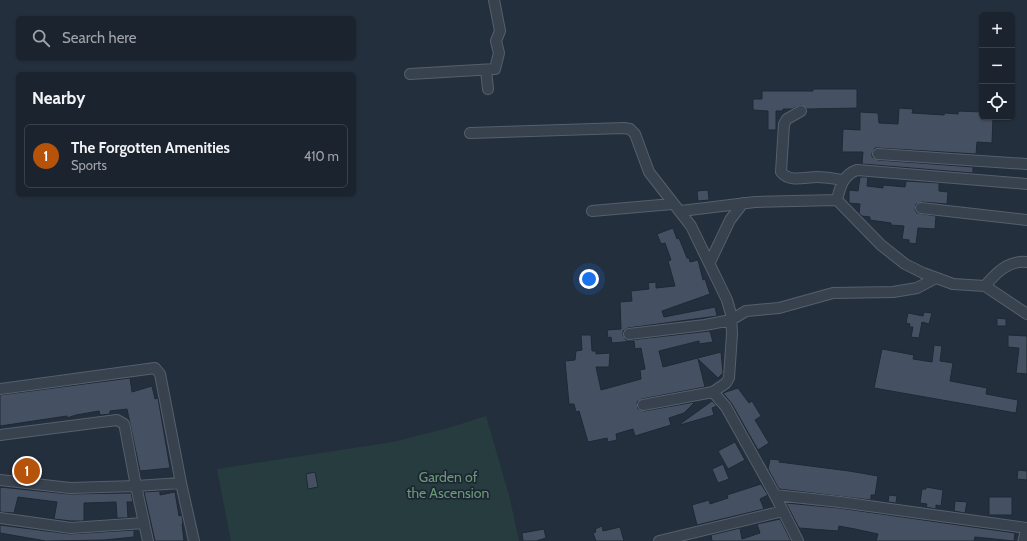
<!DOCTYPE html>
<meta charset="utf-8">
<style>
:root{--surface:#1b232e;--page:#242b36;--text:#f1f3f6;--muted:#a0a4aa;--line:#39404a;--accent:#b45309}
body{margin:0;font-family:Cabin,sans-serif;background:var(--page);color:var(--text)}
.controls{position:absolute;right:12px;top:12px;display:grid;overflow:hidden;border-radius:6px;box-shadow:0 1px 3px #0004}
.controls button{width:36px;height:36px;display:grid;place-items:center;padding:0;border:0;border-bottom:1px solid var(--line);background:var(--surface);color:var(--text);font:20px sans-serif}
.you{position:absolute;left:589px;top:279px;width:14px;height:14px;margin:-10px;border:3px solid #fff;border-radius:50%;background:#1a73e8;box-shadow:0 0 0 6px #1a73e833}
.badge{display:grid;place-items:center;width:26px;height:26px;border-radius:50%;background:var(--accent);color:#fff;font-size:13px;font-weight:700}
.pin{position:absolute;translate:-50% -50%;border:2px solid #fff;box-shadow:0 1px 4px #0006}
.list{margin:0;padding:0;list-style:none}
h2{display:flex;justify-content:space-between;align-items:center;height:52px;margin:0;padding:0 16px;font-size:17px}
h2 small{font-size:13px;font-weight:400;color:var(--muted)}
.list li{display:grid;grid-template-columns:26px 1fr auto;gap:12px;align-items:center;box-sizing:border-box;height:64px;margin:0 8px 8px;padding:0 8px;border:1px solid var(--line);border-radius:6px}
.list b{display:block;font-size:15px;white-space:nowrap}
.list p{margin:0;font-size:13px;white-space:nowrap;color:var(--muted)}
.list em{font-size:13px;font-style:normal;color:var(--muted)}
.icon{flex:none;width:22px;height:22px;fill:none;stroke:currentColor;stroke-width:2;stroke-linecap:round;stroke-linejoin:round}
.map{position:relative;flex:none;width:1027px;height:541px;overflow:hidden}
.search{position:absolute;background:var(--surface);box-shadow:0 1px 3px #0004;left:16px;top:16px;width:340px;height:44px;display:flex;align-items:center;gap:10px;box-sizing:border-box;padding:0 14px;border-radius:6px;color:var(--muted);font-size:15px}
.panel{position:absolute;background:var(--surface);box-shadow:0 1px 3px #0004;left:16px;top:72px;width:340px;height:124px;border-radius:6px}
.map>svg:first-child{display:block}
</style>
<div class="map">
<svg width="1027" height="541" viewBox="0 0 1027 541">
<rect width="100%" height="100%" fill="#242f3e"/>
<path fill="#263c3f" d="M486 416 510 499 519 541H231L217 469 393 442 448 428Z"/>
<path fill="#455162" stroke="#1f2835" d="M813 89H857V108L807 109 801 105 792 109H783V111H776V130H768V111L753 110V99H762V91H813Z
M899 108 913 109 912 113 944 115 945 113 958 114V111L982 112V117H993L992 143 977 142 976 154 878 148H875L872 153V157L878 160 973 167V173L862 164 863 152H842L843 129 860 130V112L878 113 879 123 898 124Z
M860 177H868L867 186 883 188V185L905 187 906 181 939 183V191L948 192 947 204 922 202 916 204 915 210 917 213 936 216 935 229 918 228 916 244 909 243V240L902 239 904 226 891 225V223L870 220V217L862 216 859 213 860 204 849 203V190L858 191Z
M708 190 709 200 698 201 697 191Z
M673 228 677 239 679 238 687 258H689L690 262 698 260 703 280 705 279 710 294 662 311 664 317 715 307 717 316 628 328 623 331V335L626 340H630L710 331 713 342 699 344V341L659 351 663 367 721 352 723 373 718 378 698 359 705 387 642 399 637 402 638 409 644 411 695 402 684 413 669 418 671 425 635 436 633 429 616 434 617 440 608 442 607 438 588 442 579 411 576 412 574 404H569L565 361 575 360 576 351 582 350 581 335H591L592 351H596V354L610 353 609 367H596L601 390 641 379 640 370 645 369 641 348 635 349 634 341 612 343 611 337 608 338 607 330 621 329 620 302 632 301 631 291 649 289 648 283 656 282V288L675 286 668 261 671 260 665 243 661 244 657 234Z
M924 312 932 313 929 324 922 322 919 338 911 337 913 327H909L910 324 906 323 908 313 923 316Z
M997 318 1006 319V326H997Z
M1008 335 1027 336V374L1016 373 1019 348 1008 347Z
M934 345 942 346 940 361 953 363 950 381 987 388 986 394 1018 400 1016 413 874 388 882 349 914 355 913 359 932 362Z
M130 378 132 392 152 386 155 399 158 398 170 468 140 471 127 409 110 411V414L100 415 99 411 76 415 67 418V416L0 426V395Z
M738 388 749 403 752 401 761 416 755 420 769 443 758 450 732 404 723 393Z
M712 401 717 406 712 408 714 415 680 425V424Z
M735 442 745 460 728 469 718 451Z
M770 459 780 460 779 462 849 471 878 476 875 495H871V500L779 489 768 469Z
M723 464 729 479 718 483 712 469Z
M1018 470 1027 471V480L1017 479Z
M315 472 318 487 308 489 306 474Z
M761 484 768 495 760 499 764 509 697 525 692 505 709 500 710 504 728 498 727 495Z
M0 487 69 494 131 493 133 502H127L128 518H117L116 502 84 503V521H71L54 519 57 502 18 497 14 513 0 512Z
M926 487 943 490 941 506 936 505V509L926 507 927 504 920 503 922 489H926Z
M160 491V495L175 492 179 516 182 515 183 524H182L184 541H155L144 492Z
M889 495 897 496 896 503 888 502Z
M989 497H1012V515H989Z
M955 501 967 502 965 513 954 511Z
M786 503 839 508 1015 533 1014 541 975 537 974 541H876L878 534 855 529 839 526 838 531 799 528Z
M780 519 791 541H712L711 535 740 528 742 539 760 533 757 524Z
M0 525 70 534 134 530V537L104 540 46 541 0 533Z
M602 526 603 531 620 527 624 541H596L593 533 596 532 595 529Z
M544 529 546 538 536 541H523L522 533Z"/>
<g fill="none" stroke-linecap="round" stroke-linejoin="round">
<defs>
<path id="minor" d="M486 70 488 89
M410 74 495 69 499 53 496 41 500 31 494 0
M801 111 787 119 784 124 781 172C790 183 805 177 817 177 826 177 835 179 843 180
M470 133 624 128 630 129 635 134 649 172 691 226 727 300 731 314 732 334 729 378 726 383 713 392
M878 154 1027 164
M837 200C840 187 843 175 857 170L1027 184
M921 208 1027 220
M592 211 672 204
M681 211 755 202 837 200 881 245 905 264 923 273 953 284 985 286C996 273 1008 260 1027 262
M710 262 730 220 743 203
M985 286 1027 314
M629 334 705 325 731 320 746 311 779 308 833 293 893 292 917 288 936 278
M0 389 155 368 160 374 181 483 136 486 125 428 124 424 117 420 0 435
M643 405 713 392 726 407 775 495 840 502 1027 528
M0 480 70 488 136 486 148 541
M181 483 194 541
M775 495 798 541
M0 518 71 528 144 523
M659 541 783 511"/>
<path id="tertiary" d="M1025 541 1027 533"/>
</defs>
<use href="#minor" stroke="#565f6c" stroke-width="12"/>
<use href="#tertiary" stroke="#565f6c" stroke-width="15"/>
<use href="#minor" stroke="#38414e" stroke-width="10"/>
<use href="#tertiary" stroke="#38414e" stroke-width="13"/>
</g>
<g text-anchor="middle" stroke-width="3.5" stroke-linejoin="round" paint-order="stroke">
<g font-size="14" fill="#6b9a76" stroke="#1d2633">
<text x="448" y="482">Garden of<tspan x="448" dy="16">the Ascension</tspan></text>
</g>
</g>
</svg>
<div class="controls">
<button>+</button>
<button>−</button>
<button><svg class="icon" aria-label="locate" viewBox="0 0 24 24"><circle cx="12" cy="12" r="6"/><path d="M12 2v4M12 18v4M2 12h4M18 12h4"/></svg></button>
</div>
<div class="you"></div>
<div class="pin badge" style="left:27px;top:471px">1</div>
<div class="search"><svg class="icon" aria-label="search" viewBox="0 0 24 24"><circle cx="10" cy="10" r="6"/><path d="M15 15l6 6"/></svg>Search here</div>
<section class="panel">
<h2>Nearby<small></small></h2>
<ul class="list">
<li><span class="badge">1</span><div><b>The Forgotten Amenities</b><p>Sports</p></div><em>410 m</em></li>
</ul>
</section>
</div>
